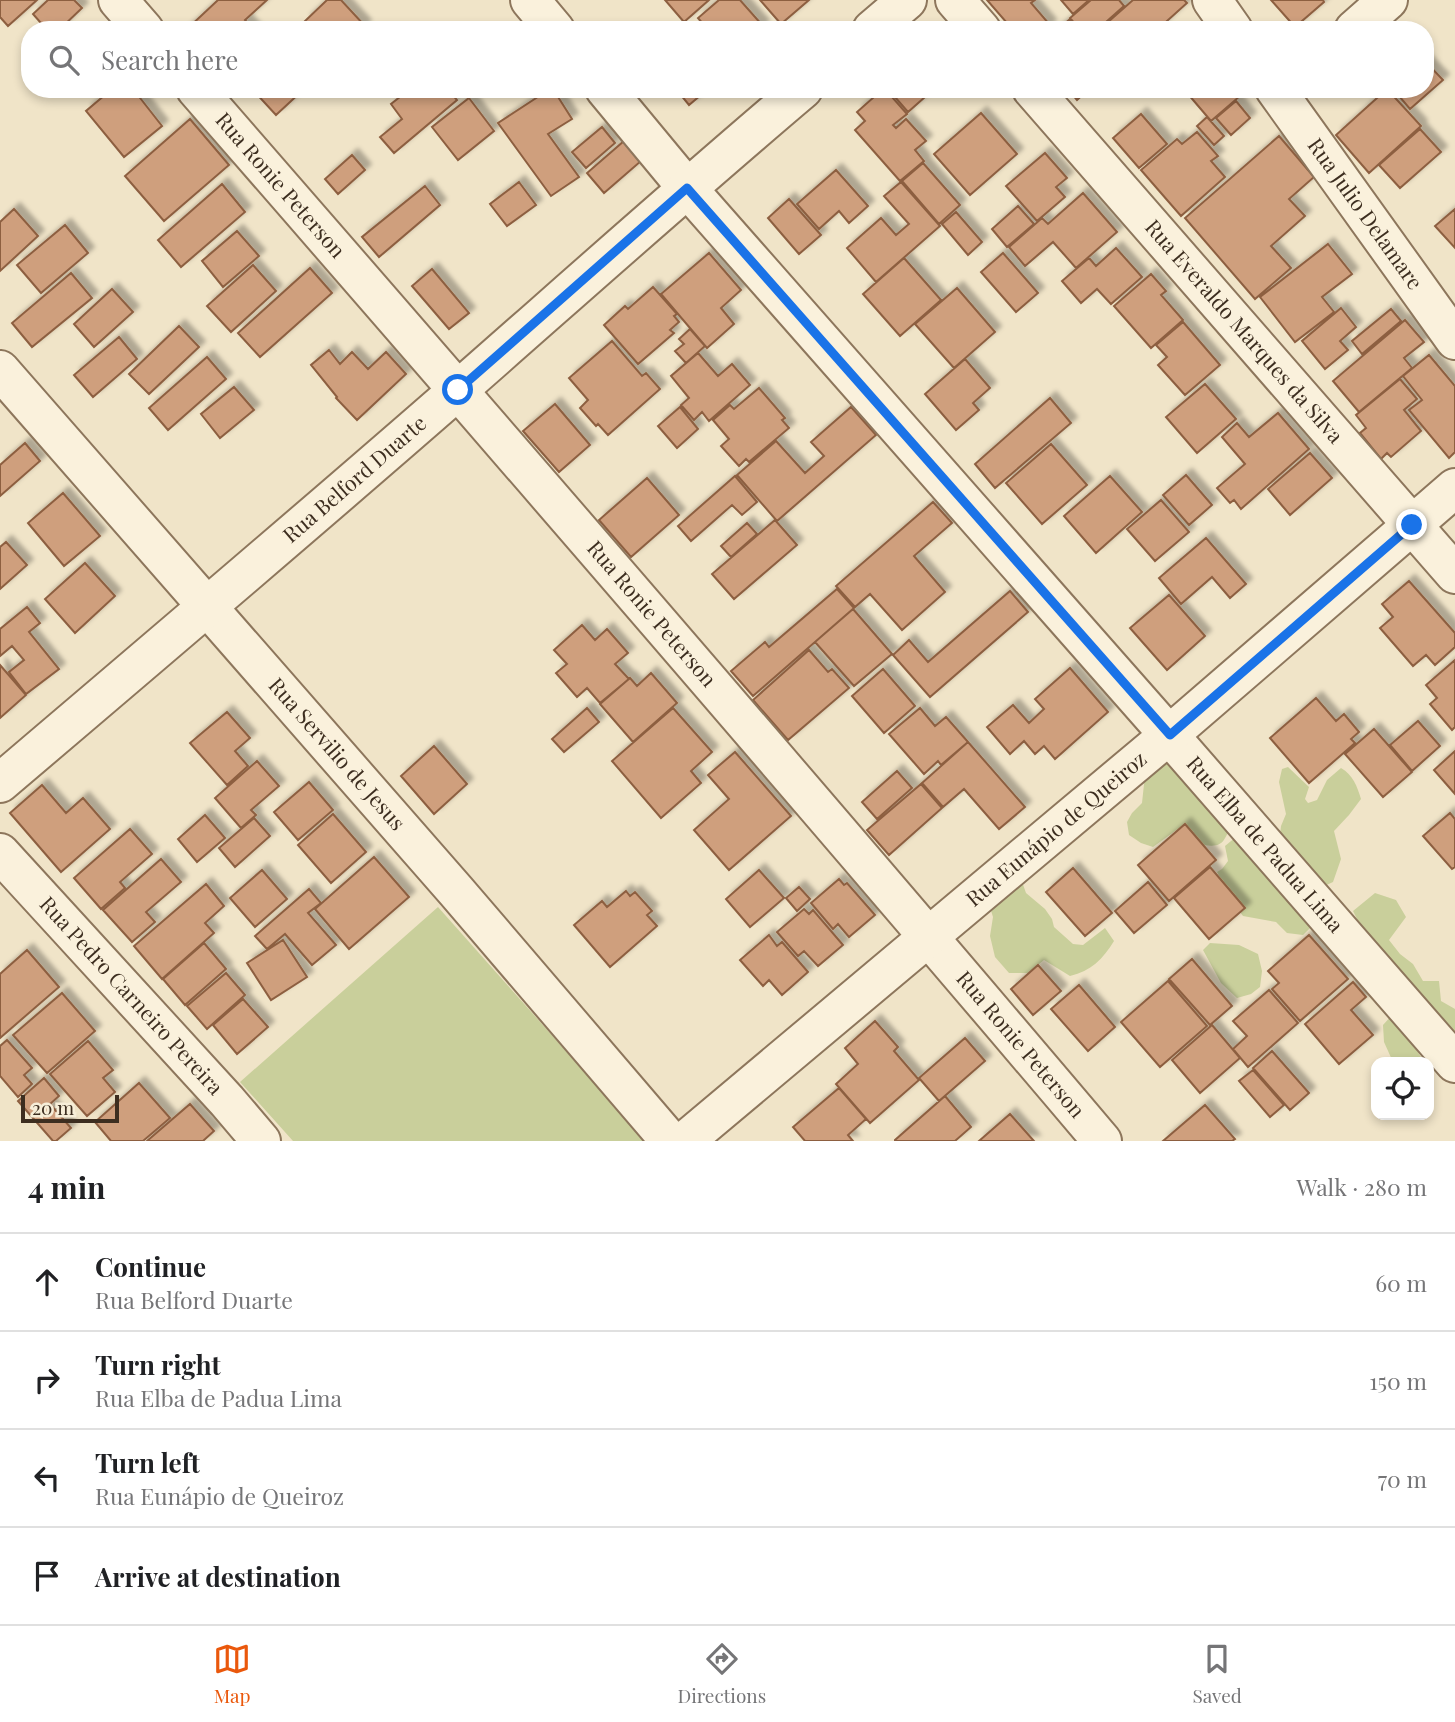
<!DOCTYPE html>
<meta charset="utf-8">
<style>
:root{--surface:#fff;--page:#f6f6f6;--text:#202124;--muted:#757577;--line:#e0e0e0;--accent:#ea580c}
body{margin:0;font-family:"Playfair Display",serif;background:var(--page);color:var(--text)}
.controls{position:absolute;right:21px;bottom:21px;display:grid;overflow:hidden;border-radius:14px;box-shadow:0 4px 10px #0003}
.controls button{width:63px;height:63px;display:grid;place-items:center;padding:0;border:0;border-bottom:2px solid var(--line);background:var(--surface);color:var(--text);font:35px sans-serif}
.scale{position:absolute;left:21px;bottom:18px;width:98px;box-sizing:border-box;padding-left:7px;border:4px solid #3d2e20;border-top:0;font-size:19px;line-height:24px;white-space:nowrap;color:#3d2e20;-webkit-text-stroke:5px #f7eed8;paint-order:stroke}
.stop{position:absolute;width:21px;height:21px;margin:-16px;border:5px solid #1a73e8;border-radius:50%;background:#fff}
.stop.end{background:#1a73e8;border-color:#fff;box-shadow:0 2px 7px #0008}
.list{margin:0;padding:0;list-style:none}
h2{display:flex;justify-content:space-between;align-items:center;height:91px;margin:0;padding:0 28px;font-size:30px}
h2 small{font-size:23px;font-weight:400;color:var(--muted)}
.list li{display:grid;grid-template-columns:46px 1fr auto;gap:21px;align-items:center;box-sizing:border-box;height:98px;padding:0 28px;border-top:2px solid var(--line)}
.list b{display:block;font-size:26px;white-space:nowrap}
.list p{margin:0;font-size:23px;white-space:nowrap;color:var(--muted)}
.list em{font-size:23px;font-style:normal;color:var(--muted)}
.icon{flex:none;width:38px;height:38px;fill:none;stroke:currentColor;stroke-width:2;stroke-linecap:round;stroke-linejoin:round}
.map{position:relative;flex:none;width:1455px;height:1141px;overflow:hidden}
.search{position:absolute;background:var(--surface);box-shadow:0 4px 10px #0003;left:21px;right:21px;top:21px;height:77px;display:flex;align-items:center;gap:18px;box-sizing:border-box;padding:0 24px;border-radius:28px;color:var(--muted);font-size:26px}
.sheet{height:483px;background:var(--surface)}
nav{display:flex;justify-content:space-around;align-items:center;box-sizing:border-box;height:98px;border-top:2px solid var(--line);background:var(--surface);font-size:19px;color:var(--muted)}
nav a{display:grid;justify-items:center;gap:4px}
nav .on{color:var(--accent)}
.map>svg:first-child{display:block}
</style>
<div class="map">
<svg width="1455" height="1141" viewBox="0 0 1455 1141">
<defs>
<filter id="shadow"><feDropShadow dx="6" dy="-6" stdDeviation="2" flood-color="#0004"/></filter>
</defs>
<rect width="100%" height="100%" fill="#f0e4c8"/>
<path fill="#c9cf9b" d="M1166 764 1183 770 1232 825C1223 841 1224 848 1204 845L1196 836 1182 826 1153 847 1141 843 1129 835 1127 822 1132 813 1142 803 1145 775Z
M1288 767 1309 787 1305 799 1308 803 1317 800 1327 780 1341 768C1353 775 1357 786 1361 799L1349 815 1334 831 1341 859 1333 882 1320 888 1280 835 1281 826 1286 814 1279 782 1282 769Z
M1248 827 1312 926 1303 935 1287 933 1276 922 1243 916 1234 904 1217 872 1222 869 1228 861 1225 846Z
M1020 876 1026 893 1045 909 1052 919 1054 927 1073 944 1083 945 1105 928 1114 941C1103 959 1091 971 1070 976L1044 960 1028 973H1009L995 957 990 936 993 917 986 895Z
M1375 893 1396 900 1406 917 1389 940 1400 954 1413 964 1423 981H1439L1441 1001 1455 1009V1039H1428L1412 1043 1421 1057V1062H1393L1384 1042 1383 1025 1393 1014 1366 937 1353 911Z
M438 907 646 1141H293L240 1082Z
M1210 943 1239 945 1258 954 1262 971 1260 987 1251 994 1237 998 1221 983 1203 950Z"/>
<path fill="#cf9f7d" stroke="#8d5f41" stroke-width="2" filter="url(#shadow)" d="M0 0H37L8 26 0 17Z
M48 0H74L82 8 59 30H47L33 14Z
M218 0H267L245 20 255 30H186Z
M327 0H341L365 26 360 30H313L305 21Z
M665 0H709L684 22Z
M719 0H740L763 26 758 30H708L698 18Z
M760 0H809L781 24Z
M987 0H1035L1031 3 1050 25 1045 30H1013Z
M1061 0H1089L1073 14Z
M1091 0H1119L1124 6 1097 30H1080L1070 18Z
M1133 0H1184L1187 3 1157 30H1099Z
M1271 0H1323L1324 2 1295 27Z
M1069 20 1078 30H1057Z
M1425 61 1443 80 1410 109 1393 89H1425Z
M112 89H133L162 126 124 157 86 111Z
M252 89H304L276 115Z
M410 89H425L430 95 437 89H448L457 100 394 153 380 137 402 119 391 104Z
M550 89H553L572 119 548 134 579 177 551 196 498 123Z
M676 89H708L689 105Z
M883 89H885L907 114 893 125 896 128 906 119 926 141 915 150 924 161 900 181 855 130 865 121 857 112Z
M888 89H934L908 112Z
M1068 89H1089L1077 100Z
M1194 89H1234L1240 96 1211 121 1188 94Z
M1387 89 1421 126 1369 173 1336 135Z
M469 98 494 131 458 160 432 127Z
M1236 101 1250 118 1231 135 1216 118Z
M981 113 1017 154 970 195 934 154Z
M1141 114 1167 144 1139 168 1113 138Z
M1207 117 1224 136 1214 145 1197 126Z
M190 119 229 165 164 221 125 176Z
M602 127 615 143 586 168 572 152Z
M1420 129 1441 152 1400 188 1379 165Z
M1197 132 1218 156 1211 161 1225 177 1181 216 1141 170 1177 139 1182 144Z
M1279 136 1314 177 1289 199 1305 216 1271 246 1291 268 1255 299 1185 218Z
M624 141 641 161 604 193 587 173Z
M1045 153 1067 178 1056 187 1065 197 1037 221 1006 186Z
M352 155 365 170 338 194 325 179Z
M923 163 960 205 939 224 902 181Z
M836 170 868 206 849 223 839 211 819 229 797 204Z
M519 182 536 205 507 226 490 204Z
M901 182 940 226 876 282 847 248 881 218 896 235 909 224 884 196Z
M222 184 245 212 181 267 158 240Z
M425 186 440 205 379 257 362 237Z
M1083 193 1117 232 1076 268 1053 242 1025 266 1009 247 1042 218 1048 224Z
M789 199 821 235 799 254 768 218Z
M1018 206 1034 224 1007 247 992 229Z
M14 209 38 236 0 271V222Z
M1455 209V248L1435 226Z
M956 212 982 242 968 255 942 224Z
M65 225 88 253 41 293 17 265Z
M237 231 259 256 223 287 202 261Z
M1328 244 1352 274 1322 297 1334 312 1295 342 1260 297Z
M1116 248 1142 277 1111 304 1097 289 1081 303 1062 281 1089 258 1096 266Z
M709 253 741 290 721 308 734 324 707 348 661 294Z
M1003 253 1038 293 1016 312 981 272Z
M904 258 941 300 900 336 863 294Z
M253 265 276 291 231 332 207 306Z
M310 268 332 293 260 357 238 333Z
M432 269 469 313 449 329 412 286Z
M71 273 92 298 32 347 12 323Z
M1151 274 1166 291 1161 295 1183 320 1151 348 1114 306Z
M653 287 677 314 674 316 679 322 670 330 674 333 638 364 604 325 625 306 628 309Z
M957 288 995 332 954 368 915 324Z
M112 289 133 312 94 347 74 324Z
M1341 308 1356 327 1340 341 1348 350 1325 369 1302 341Z
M1391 309 1401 321 1362 354 1352 341Z
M1405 320 1424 342 1404 358 1412 368 1359 412 1333 381Z
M1183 322 1220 365 1185 395 1158 365 1167 357 1156 345Z
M179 326 199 347 149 394 129 374Z
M690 329 705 346 686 363 675 351 684 344 679 339Z
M119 337 137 359 93 397 74 375Z
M612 341 642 376 646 373 660 389 608 435 598 424 596 426 580 408 588 400 569 378Z
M329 350 340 364 352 352 368 369 386 352 406 374 357 420 336 398 337 397 311 365Z
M698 353 718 376 732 364 750 385 709 421 702 412 694 420 681 405 689 398 671 376Z
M1429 355 1455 386V452L1449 458 1409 410 1422 400 1403 376Z
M207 357 226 379 168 430 149 408Z
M965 359 990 388 973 403 979 410 956 430 925 394Z
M1400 379 1417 399 1404 410 1421 431 1391 457 1387 453 1381 459 1360 433 1366 428 1356 415Z
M1205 384 1236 419 1197 453 1166 417Z
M234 387 254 410 220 438 201 414Z
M759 388 785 418 782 420 789 428 749 462 746 459 739 466 721 446 729 439 713 420 730 405 734 409Z
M1050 398 1071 423 995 488 975 464Z
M555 404 590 445 559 472 523 431Z
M680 407 698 429 677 448 658 426Z
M851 407 876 435 777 521 737 475 776 441 805 473 824 456 811 442Z
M1278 413 1309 449 1241 509 1234 500 1230 503 1217 488 1245 464 1222 437 1237 423 1249 437Z
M25 443 40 461 0 496V465Z
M1051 444 1087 485 1042 524 1006 483Z
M1310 453 1332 478 1290 515 1268 489Z
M1186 475 1212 505 1189 525 1163 495Z
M735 476 757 502 742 515 732 505 691 541 678 526Z
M1110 476 1142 512 1096 553 1064 516Z
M647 478 679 515 631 557 599 520Z
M63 493 100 536 64 566 28 523Z
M1161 500 1189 532 1155 561 1127 529Z
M933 502 952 523 914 556 945 592 902 630 870 594 855 607 836 586Z
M775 520 797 545 734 599 712 574Z
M747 523 757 534 731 557 721 546Z
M1206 538 1246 584 1230 598 1212 577 1181 604 1159 578Z
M6 542 27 565 0 589V547Z
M85 563 115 596 75 633 45 599Z
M1409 581 1455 633V647L1435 665 1426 655 1413 666 1380 628 1393 617 1382 604Z
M837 589 854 608 753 696 731 671 765 642 769 647Z
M1010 591 1028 612 930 697 893 655 909 640 928 662Z
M1169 595 1205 636 1167 670 1130 628Z
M27 607 40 623 29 632 59 669 26 694 9 672 24 660 12 646 0 656V629Z
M853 609 892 654 854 686 815 642Z
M582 625 595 640 607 629 628 653 615 664 629 679 600 703 587 688 577 697 556 673 567 664 554 650Z
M809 650 828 672 832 669 849 688 788 740 753 700Z
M1455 660V727L1452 730 1430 704 1437 698 1426 685Z
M0 665 26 695 0 718Z
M1070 668 1108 712 1055 759 1044 746 1035 754 1024 741 1010 754 987 727 1013 705 1029 723 1044 709 1035 699Z
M883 669 915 706 884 733 852 696Z
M651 673 677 703 633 742 600 704 630 678 637 686Z
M1316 698 1336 721 1344 714 1359 732 1351 739 1355 743 1309 783 1270 738Z
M587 708 599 722 564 752 552 739Z
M673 708 712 752 691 771 701 783 661 818 612 761Z
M920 708 935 726 946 717 968 742 941 765 938 761 924 774 889 734Z
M227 712 250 738 235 751 248 766 227 785 190 743Z
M1418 721 1440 746 1412 771 1390 745Z
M1374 729 1412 772 1383 797 1345 754Z
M968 742 1025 807 999 829 964 789 943 807 922 783Z
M434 746 467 784 434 814 401 776Z
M1455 751V794L1434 770Z
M735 752 791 816 729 870 694 830 729 799 708 775Z
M257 761 279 786 251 810 256 815 241 828 215 798Z
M897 771 912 788 877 819 862 802Z
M309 782 333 810 298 840 274 812Z
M921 784 942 808 889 855 867 830Z
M42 785 66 813 83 798 110 829 61 872 10 813Z
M1450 813 1455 819V867L1452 869 1423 836Z
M333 814 366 852 331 883 298 845Z
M205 815 225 838 197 862 178 839Z
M254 818 270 836 235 867 219 848Z
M1185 824 1216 860 1169 901 1138 865Z
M130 829 152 854 120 882 125 888 101 909 74 878Z
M374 857 409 897 349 949 315 909Z
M161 859 181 882 146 912 155 922 132 942 103 910Z
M1210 867 1245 908 1209 939 1174 898Z
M1073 868 1112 913 1085 936 1046 892Z
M262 870 287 899 255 927 230 898Z
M759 870 784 898 750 927 726 899Z
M839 879 844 885 847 883 875 915 849 937 838 924 833 929 811 903Z
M1148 882 1167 905 1134 933 1115 911Z
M206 884 224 906 205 923 214 933 162 979 134 946Z
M799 887 810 899 797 911 786 898Z
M309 889 321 903 308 913 336 945 312 965 285 934 267 949 255 936Z
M626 891 630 896 635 892 652 911 647 915 657 926 610 967 574 925 602 901 607 907Z
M804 909 809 914 813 910 843 945 818 966 804 951 798 956 777 932Z
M769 935 777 946 782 942 808 972 782 995 769 980 763 986 740 960Z
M1309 935 1348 979 1300 1021 1272 989 1279 983 1268 971Z
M283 940 307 977 271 1000 247 963Z
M204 943 226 969 185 1005 163 979Z
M27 950 59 987 0 1038V974Z
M1192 959 1232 1006 1210 1025 1169 979Z
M1038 965 1061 991 1033 1015 1011 989Z
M226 973 245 995 207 1029 187 1006Z
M1168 981 1207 1026 1160 1067 1121 1022Z
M1353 982 1366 997 1351 1010 1373 1035 1339 1064 1305 1024Z
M1079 985 1115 1027 1088 1051 1051 1009Z
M1269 990 1298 1023 1248 1067 1233 1049 1247 1036 1233 1021Z
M62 993 95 1031 47 1073 13 1035Z
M243 999 268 1027 237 1054 213 1025Z
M875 1021 898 1047 894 1051 919 1080 870 1123 836 1084 858 1064 845 1048Z
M1212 1025 1240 1058 1200 1093 1172 1060Z
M965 1038 985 1061 939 1101 919 1078Z
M7 1040 32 1068 24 1075 32 1084 18 1097 0 1076V1046Z
M88 1041 113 1070 103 1078 115 1092 87 1116 50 1074Z
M1272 1051 1309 1093 1290 1110 1253 1068Z
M1253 1070 1284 1105 1270 1117 1239 1081Z
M44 1078 59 1096 50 1104 71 1128 56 1141H53L18 1101Z
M139 1083 170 1118 143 1141H111L95 1122Z
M839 1088 866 1119 848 1135 853 1141H805L793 1127Z
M945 1096 971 1127 955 1141H895V1140Z
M190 1104 214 1131 203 1141H147Z
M1205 1105 1235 1139 1232 1141H1163Z
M1010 1114 1034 1141H979Z"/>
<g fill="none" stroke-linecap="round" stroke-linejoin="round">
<defs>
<g id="minor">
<path d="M118 0 144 30"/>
<path d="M530 0 555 30"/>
<path d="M955 0 981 30"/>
<path d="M1212 0 1233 30"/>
<path d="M872 30 907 0"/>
<path d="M1354 30 1388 0"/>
<path id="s1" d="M196 89C500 438 803 788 1102 1141"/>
<path id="s2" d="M605 89 687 188 1169 735 1455 1063"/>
<path id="s3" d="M1032 89 1455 574"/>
<path id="s4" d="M1275 89 1455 340"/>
<path id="s5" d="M0 370 456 891 670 1141"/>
<path id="s6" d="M0 783C153 653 306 523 457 391 572 290 686 188 803 89"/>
<path id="s7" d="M0 853 227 1101 261 1141"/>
<path id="s8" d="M685 1141 1169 735 1455 488"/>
</g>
</defs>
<use href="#minor" stroke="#8d765c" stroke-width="42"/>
<use href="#minor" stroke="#faf1dc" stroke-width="38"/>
</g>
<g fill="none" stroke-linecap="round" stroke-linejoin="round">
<path stroke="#1a73e8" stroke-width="9" d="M458 390 687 188 1170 735 1412 525"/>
</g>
<g text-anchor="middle" stroke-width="5" stroke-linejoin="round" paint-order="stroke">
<g font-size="21" fill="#3d2e20" stroke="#f7eed8">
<text dy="7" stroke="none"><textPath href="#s1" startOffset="128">Rua Ronie Peterson</textPath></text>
<text dy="7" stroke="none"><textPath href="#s4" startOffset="154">Rua Julio Delamare</textPath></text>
<text dy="7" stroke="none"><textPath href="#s3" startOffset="322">Rua Everaldo Marques da Silva</textPath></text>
<text dy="7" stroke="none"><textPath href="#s6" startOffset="467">Rua Belford Duarte</textPath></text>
<text dy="7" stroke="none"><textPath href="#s1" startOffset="695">Rua Ronie Peterson</textPath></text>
<text dy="7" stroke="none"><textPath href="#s5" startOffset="511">Rua Servilio de Jesus</textPath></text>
<text dy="7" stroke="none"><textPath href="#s8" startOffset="485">Rua Eunápio de Queiroz</textPath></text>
<text dy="7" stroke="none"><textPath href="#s2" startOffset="1003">Rua Elba de Padua Lima</textPath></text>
<text dy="7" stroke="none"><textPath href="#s7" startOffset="194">Rua Pedro Carneiro Pereira</textPath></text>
<text dy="7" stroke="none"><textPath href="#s1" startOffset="1262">Rua Ronie Peterson</textPath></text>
</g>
</g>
</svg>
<div class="controls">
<button><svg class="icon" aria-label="locate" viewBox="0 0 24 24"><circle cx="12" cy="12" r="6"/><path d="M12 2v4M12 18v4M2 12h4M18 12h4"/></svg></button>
</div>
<div class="scale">20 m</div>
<div class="stop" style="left:458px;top:390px"></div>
<div class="stop end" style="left:1412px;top:525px"></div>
<div class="search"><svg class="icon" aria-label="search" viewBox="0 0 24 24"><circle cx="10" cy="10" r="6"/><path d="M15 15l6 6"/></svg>Search here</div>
</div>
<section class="sheet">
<h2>4 min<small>Walk · 280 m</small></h2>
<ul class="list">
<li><svg class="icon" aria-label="ahead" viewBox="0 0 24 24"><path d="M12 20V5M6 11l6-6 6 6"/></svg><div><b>Continue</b><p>Rua Belford Duarte</p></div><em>60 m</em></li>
<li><svg class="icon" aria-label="right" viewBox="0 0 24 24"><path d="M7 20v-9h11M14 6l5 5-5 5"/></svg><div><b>Turn right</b><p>Rua Elba de Padua Lima</p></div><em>150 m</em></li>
<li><svg class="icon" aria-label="left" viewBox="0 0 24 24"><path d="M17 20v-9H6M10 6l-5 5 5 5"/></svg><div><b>Turn left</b><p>Rua Eunápio de Queiroz</p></div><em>70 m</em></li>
<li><svg class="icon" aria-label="arrive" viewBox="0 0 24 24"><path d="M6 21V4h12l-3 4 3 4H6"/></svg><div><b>Arrive at destination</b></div></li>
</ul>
</section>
<nav>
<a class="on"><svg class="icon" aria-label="map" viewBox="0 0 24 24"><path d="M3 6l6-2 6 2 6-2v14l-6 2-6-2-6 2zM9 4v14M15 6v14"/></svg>Map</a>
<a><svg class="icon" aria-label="directions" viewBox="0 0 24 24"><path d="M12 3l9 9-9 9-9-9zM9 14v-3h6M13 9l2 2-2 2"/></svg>Directions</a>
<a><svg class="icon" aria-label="saved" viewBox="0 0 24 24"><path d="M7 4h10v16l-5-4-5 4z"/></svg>Saved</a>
</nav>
